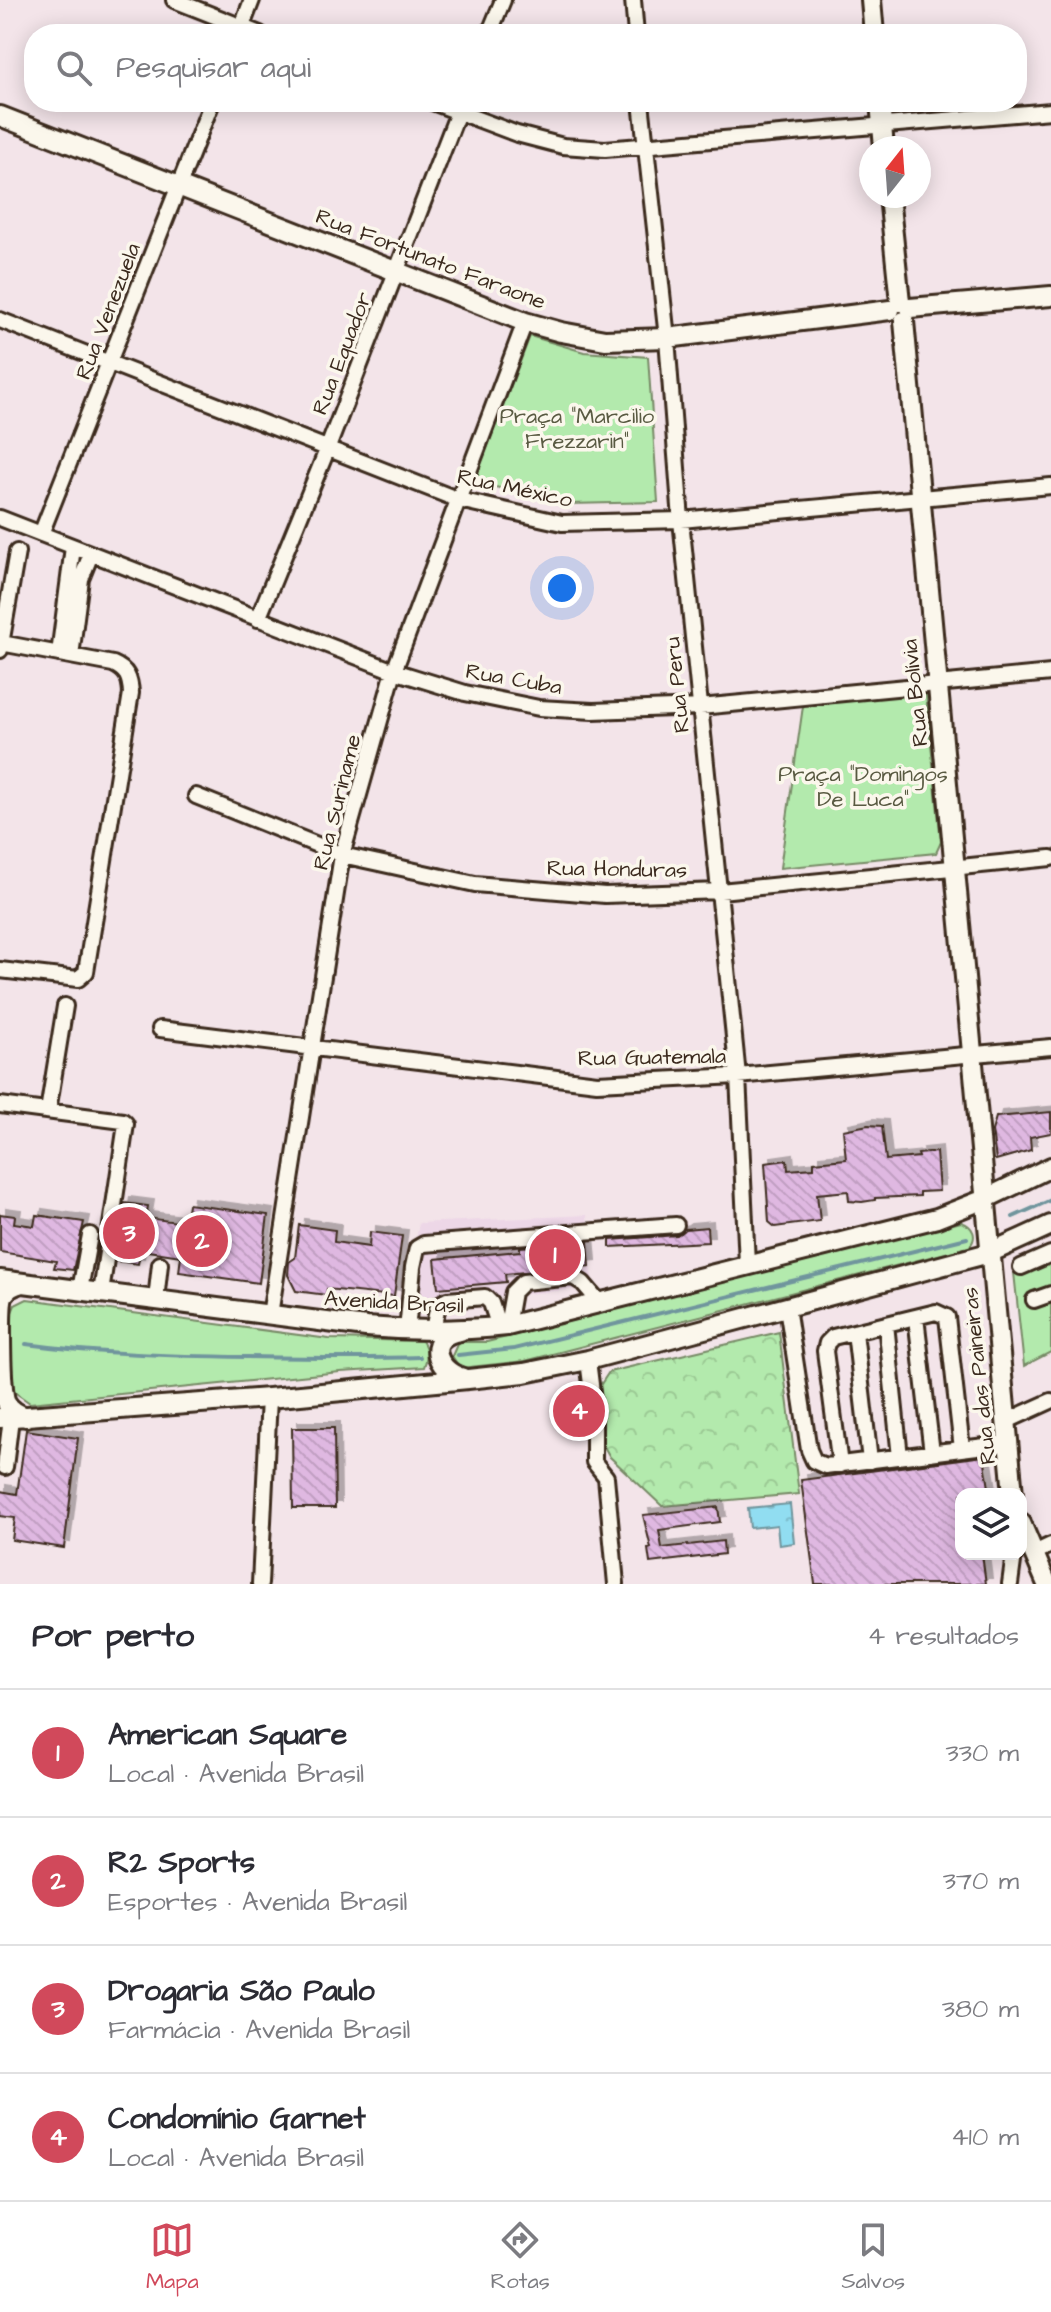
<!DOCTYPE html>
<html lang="pt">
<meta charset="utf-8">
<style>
:root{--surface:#fff;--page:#f2f2f3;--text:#2b2b33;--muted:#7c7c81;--line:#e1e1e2;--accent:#d1495b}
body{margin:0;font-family:"Architects Daughter",sans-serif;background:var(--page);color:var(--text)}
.controls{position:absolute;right:24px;bottom:24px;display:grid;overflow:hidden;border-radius:16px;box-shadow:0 4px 20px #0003}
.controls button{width:72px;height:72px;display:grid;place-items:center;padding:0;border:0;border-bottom:2px solid var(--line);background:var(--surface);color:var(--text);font:40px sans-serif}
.compass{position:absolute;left:859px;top:136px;width:72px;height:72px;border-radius:50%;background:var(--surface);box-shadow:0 4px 20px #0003;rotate:17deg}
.you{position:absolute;left:562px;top:588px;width:28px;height:28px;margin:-20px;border:6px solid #fff;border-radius:50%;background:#1a73e8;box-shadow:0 0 0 12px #1a73e833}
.badge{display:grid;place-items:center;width:52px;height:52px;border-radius:50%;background:var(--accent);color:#fff;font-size:26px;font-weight:700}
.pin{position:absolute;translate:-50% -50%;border:4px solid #fff;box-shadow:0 2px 8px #0006}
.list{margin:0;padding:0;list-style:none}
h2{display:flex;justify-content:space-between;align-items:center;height:104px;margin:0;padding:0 32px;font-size:34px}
h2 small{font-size:26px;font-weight:400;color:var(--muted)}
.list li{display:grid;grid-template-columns:52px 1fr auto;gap:24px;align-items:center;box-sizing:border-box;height:128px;padding:0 32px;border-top:2px solid var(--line)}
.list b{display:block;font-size:30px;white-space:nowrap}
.list p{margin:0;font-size:26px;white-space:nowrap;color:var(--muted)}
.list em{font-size:26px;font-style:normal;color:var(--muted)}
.icon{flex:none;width:44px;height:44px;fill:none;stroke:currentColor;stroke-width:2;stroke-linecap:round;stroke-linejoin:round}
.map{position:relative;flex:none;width:1051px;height:1584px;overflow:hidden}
.search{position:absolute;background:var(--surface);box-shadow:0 4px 20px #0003;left:24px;right:24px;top:24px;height:88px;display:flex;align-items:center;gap:20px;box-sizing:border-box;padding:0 28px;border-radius:32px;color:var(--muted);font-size:30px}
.sheet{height:616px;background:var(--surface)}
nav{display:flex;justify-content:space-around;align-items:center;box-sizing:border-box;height:112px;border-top:2px solid var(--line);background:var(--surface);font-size:22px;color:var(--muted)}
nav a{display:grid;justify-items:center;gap:4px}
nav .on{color:var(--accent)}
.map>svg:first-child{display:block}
</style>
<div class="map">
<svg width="1051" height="1584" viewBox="0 0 1051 1584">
<defs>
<pattern id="forest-crowns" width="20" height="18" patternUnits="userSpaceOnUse" patternTransform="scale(2)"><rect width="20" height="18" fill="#b3eaad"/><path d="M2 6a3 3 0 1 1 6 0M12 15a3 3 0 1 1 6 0" fill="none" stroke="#9bc994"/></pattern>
<pattern id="water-ripples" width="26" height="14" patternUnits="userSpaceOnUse" patternTransform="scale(2)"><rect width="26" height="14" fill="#91ddf1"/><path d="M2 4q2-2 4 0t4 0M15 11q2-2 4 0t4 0" fill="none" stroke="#7ebece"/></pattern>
<pattern id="building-back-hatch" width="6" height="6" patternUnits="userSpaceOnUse" patternTransform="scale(2)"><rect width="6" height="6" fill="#dfb8e1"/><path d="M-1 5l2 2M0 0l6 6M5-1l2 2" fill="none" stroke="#c09ec1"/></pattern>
<filter id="shadow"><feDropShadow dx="6" dy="-6" stdDeviation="0" flood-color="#0004"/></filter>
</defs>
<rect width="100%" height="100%" fill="#f3e4e9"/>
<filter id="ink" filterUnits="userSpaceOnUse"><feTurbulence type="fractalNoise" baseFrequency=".0125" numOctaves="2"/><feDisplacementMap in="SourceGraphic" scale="16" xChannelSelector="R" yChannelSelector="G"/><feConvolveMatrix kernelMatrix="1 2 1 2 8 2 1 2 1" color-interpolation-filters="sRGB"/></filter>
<g filter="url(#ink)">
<path fill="#edd7e7" d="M587 1215 593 1287 404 1307 419 1223Z"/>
<path fill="#b3eaad" stroke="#778a66" stroke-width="2" d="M530 336 584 352 648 357 658 502 569 504 474 482Z
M923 690 926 694 941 842 936 853 780 868 804 699Z
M961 1222C974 1226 978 1237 969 1247L525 1361 460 1368 452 1356 458 1342H487Z
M1051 1246V1352L1024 1366 1013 1263Z
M27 1299 329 1339 422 1341C428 1350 428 1357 424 1367L340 1372 30 1403 13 1391 10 1317 15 1305Z"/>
<path fill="url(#forest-crowns)" stroke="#778a66" stroke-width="2" d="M779 1332 799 1494 662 1506 610 1457 599 1438V1387L609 1372Z"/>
<path fill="url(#water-ripples)" stroke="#6f959d" stroke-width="2" d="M790 1504 794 1543 779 1545 777 1525 750 1528 748 1508Z"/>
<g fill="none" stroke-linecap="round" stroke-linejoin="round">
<path stroke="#6f959d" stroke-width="4" d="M1013 1217 1051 1200
M26 1344C99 1354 173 1356 247 1357 305 1358 362 1359 420 1357
M458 1355 514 1349 967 1238"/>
</g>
<path fill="url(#building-back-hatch)" stroke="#3b2a1e" stroke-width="2" filter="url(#shadow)" d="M1051 1112V1133L1030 1137 1031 1150 996 1160 992 1131 996 1117Z
M868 1125 882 1126 886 1160 919 1157 918 1154 936 1152 939 1191 920 1192V1196L875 1198V1200L862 1202 849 1201 848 1191 817 1194 820 1221 775 1227 769 1222 765 1163 787 1160 788 1170 814 1168V1162L846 1159 843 1130Z
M124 1203 148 1206 146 1218 185 1223 188 1204 268 1215 259 1283 179 1272 181 1256 141 1250 138 1264 116 1261Z
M0 1214 15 1216 14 1223 34 1226 36 1215 84 1222 73 1270 54 1268 56 1261 0 1252Z
M299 1225 335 1230 334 1242 369 1247 370 1232 402 1236 394 1296 327 1289 326 1295 296 1291 288 1275 289 1262 295 1258Z
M707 1227 708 1242 610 1247V1240L677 1235 685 1229Z
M588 1242 590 1266 505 1274 506 1282 438 1288 435 1259 520 1251V1247Z
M292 1428H334L335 1508H293Z
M26 1430 78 1438 64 1548 12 1540 15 1518 0 1516V1491L17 1494Z
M984 1456 990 1494H961V1554H982L986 1584H815L801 1480Z
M718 1507 720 1522 659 1530 662 1548 723 1541 724 1554 650 1563 648 1549 651 1548 643 1515Z"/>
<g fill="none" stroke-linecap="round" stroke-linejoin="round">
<defs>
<path id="minor" d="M174 0 260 34
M633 0 636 34
M239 34 252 0
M489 34 503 0
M432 102 517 134 563 146 605 149 1051 111
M641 102 667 338 681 520 738 1076 747 1264
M0 320 459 500 562 523 681 520 1051 486
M0 518 394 671 465 693 539 708 593 711 700 707 1051 673
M41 534 212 102
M258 619 327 450 462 102
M0 650 17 552
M59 654 73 547
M71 656 81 579 91 554
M196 796 342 855 475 884 605 895 720 891 1051 858
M0 970 78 979 86 972 131 693C130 678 127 670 113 664L1 643
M160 1029 597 1083 738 1076 1051 1047
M0 1105 123 1121 126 1124 101 1293
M48 1111 65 1006
M1021 1267 1051 1254
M80 1290 90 1235
M156 1300 160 1264
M1034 1300 1051 1294
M787 1307 809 1450 814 1461 825 1466 1009 1443
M270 1315 342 855 394 671 525 322
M916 1317 932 1453
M886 1324 900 1457
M507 1326 513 1292 523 1282 573 1277 583 1283 600 1303
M433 1330 438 1305 447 1300 485 1297 491 1303 499 1327
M407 1331 413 1267 417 1248 424 1244 676 1225
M855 1332 870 1461
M588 1360 594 1409V1462L606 1477 616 1584
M1007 1421 1051 1401
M840 1465 825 1351 827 1343 833 1337 936 1312 947 1317 962 1449
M5 1467 11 1418
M1034 1553 1051 1545
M260 1584 269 1398
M1010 1584 1014 1554"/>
<path id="major" d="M871 0 874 34
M880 102 884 148
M0 116 525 322 561 332 605 340 667 338 890 310
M889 196 900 302
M910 308 1051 296
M904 321 1013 1494
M0 1280 366 1327C413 1331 460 1331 507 1326L937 1218 985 1199 1051 1167
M22 1283C14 1285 7 1288 3 1296 0 1306 0 1394 6 1402 10 1410 18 1414 26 1417
M460 1331C425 1336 434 1370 463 1378
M0 1418 269 1398 468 1379 524 1373 588 1360 989 1253 1051 1225
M1021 1523 1047 1584"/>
</defs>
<use href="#minor" stroke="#3b2a1e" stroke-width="20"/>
<use href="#major" stroke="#3b2a1e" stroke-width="24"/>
<use href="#minor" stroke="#fbf7ec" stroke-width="14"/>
<use href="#major" stroke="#fbf7ec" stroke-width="18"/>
</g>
</g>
<g text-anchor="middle" stroke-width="7" stroke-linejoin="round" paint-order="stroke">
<g font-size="22" fill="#3b2a1e" stroke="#fbf7ec">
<text transform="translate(431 258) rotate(21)" y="8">Rua Fortunato Faraone</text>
<text transform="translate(107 311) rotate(-69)" y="8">Rua Venezuela</text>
<text transform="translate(341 353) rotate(-69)" y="8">Rua Equador</text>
<text transform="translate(515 487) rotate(12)" y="8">Rua México</text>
<text transform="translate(514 678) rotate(10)" y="8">Rua Cuba</text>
<text transform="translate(676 685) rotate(-96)" y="8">Rua Peru</text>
<text transform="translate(914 693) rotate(-96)" y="8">Rua Bolívia</text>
<text transform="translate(336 802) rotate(-76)" y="8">Rua Suriname</text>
<text transform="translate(617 868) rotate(1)" y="8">Rua Honduras</text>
<text transform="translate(652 1056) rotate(-1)" y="8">Rua Guatemala</text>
<text transform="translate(394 1301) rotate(3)" y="8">Avenida Brasil</text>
<text transform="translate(978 1376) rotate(-96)" y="8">Rua das Paineiras</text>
</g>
<g font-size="22" fill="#595a42" stroke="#fbf7ec">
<text x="577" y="423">Praça "Marcilio<tspan x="577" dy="25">Frezzarin"</tspan></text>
<text x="863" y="781">Praça "Domingos<tspan x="863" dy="25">De Luca"</tspan></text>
</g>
</g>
</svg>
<div class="controls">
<button><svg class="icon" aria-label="layers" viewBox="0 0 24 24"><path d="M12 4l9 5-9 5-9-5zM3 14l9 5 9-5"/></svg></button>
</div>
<svg class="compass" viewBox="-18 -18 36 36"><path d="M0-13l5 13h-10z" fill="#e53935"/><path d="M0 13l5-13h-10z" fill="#7c7c81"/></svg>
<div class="you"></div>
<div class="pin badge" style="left:555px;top:1255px">1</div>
<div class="pin badge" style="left:202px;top:1241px">2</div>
<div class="pin badge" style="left:129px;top:1233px">3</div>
<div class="pin badge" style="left:579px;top:1411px">4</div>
<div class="search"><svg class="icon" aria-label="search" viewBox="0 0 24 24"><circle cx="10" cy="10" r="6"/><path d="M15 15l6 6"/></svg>Pesquisar aqui</div>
</div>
<section class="sheet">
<h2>Por perto<small>4 resultados</small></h2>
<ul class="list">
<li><span class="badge">1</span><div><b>American Square</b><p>Local · Avenida Brasil</p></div><em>330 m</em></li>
<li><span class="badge">2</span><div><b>R2 Sports</b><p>Esportes · Avenida Brasil</p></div><em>370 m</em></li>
<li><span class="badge">3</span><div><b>Drogaria São Paulo</b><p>Farmácia · Avenida Brasil</p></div><em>380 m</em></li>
<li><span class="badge">4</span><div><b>Condomínio Garnet</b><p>Local · Avenida Brasil</p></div><em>410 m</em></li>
</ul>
</section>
<nav>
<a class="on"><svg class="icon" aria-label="map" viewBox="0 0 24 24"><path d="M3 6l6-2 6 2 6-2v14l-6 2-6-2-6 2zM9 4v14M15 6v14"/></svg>Mapa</a>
<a><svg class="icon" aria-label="directions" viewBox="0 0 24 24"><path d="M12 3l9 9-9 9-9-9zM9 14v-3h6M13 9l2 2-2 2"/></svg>Rotas</a>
<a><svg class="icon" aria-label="saved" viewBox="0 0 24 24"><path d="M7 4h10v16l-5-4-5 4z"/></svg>Salvos</a>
</nav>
